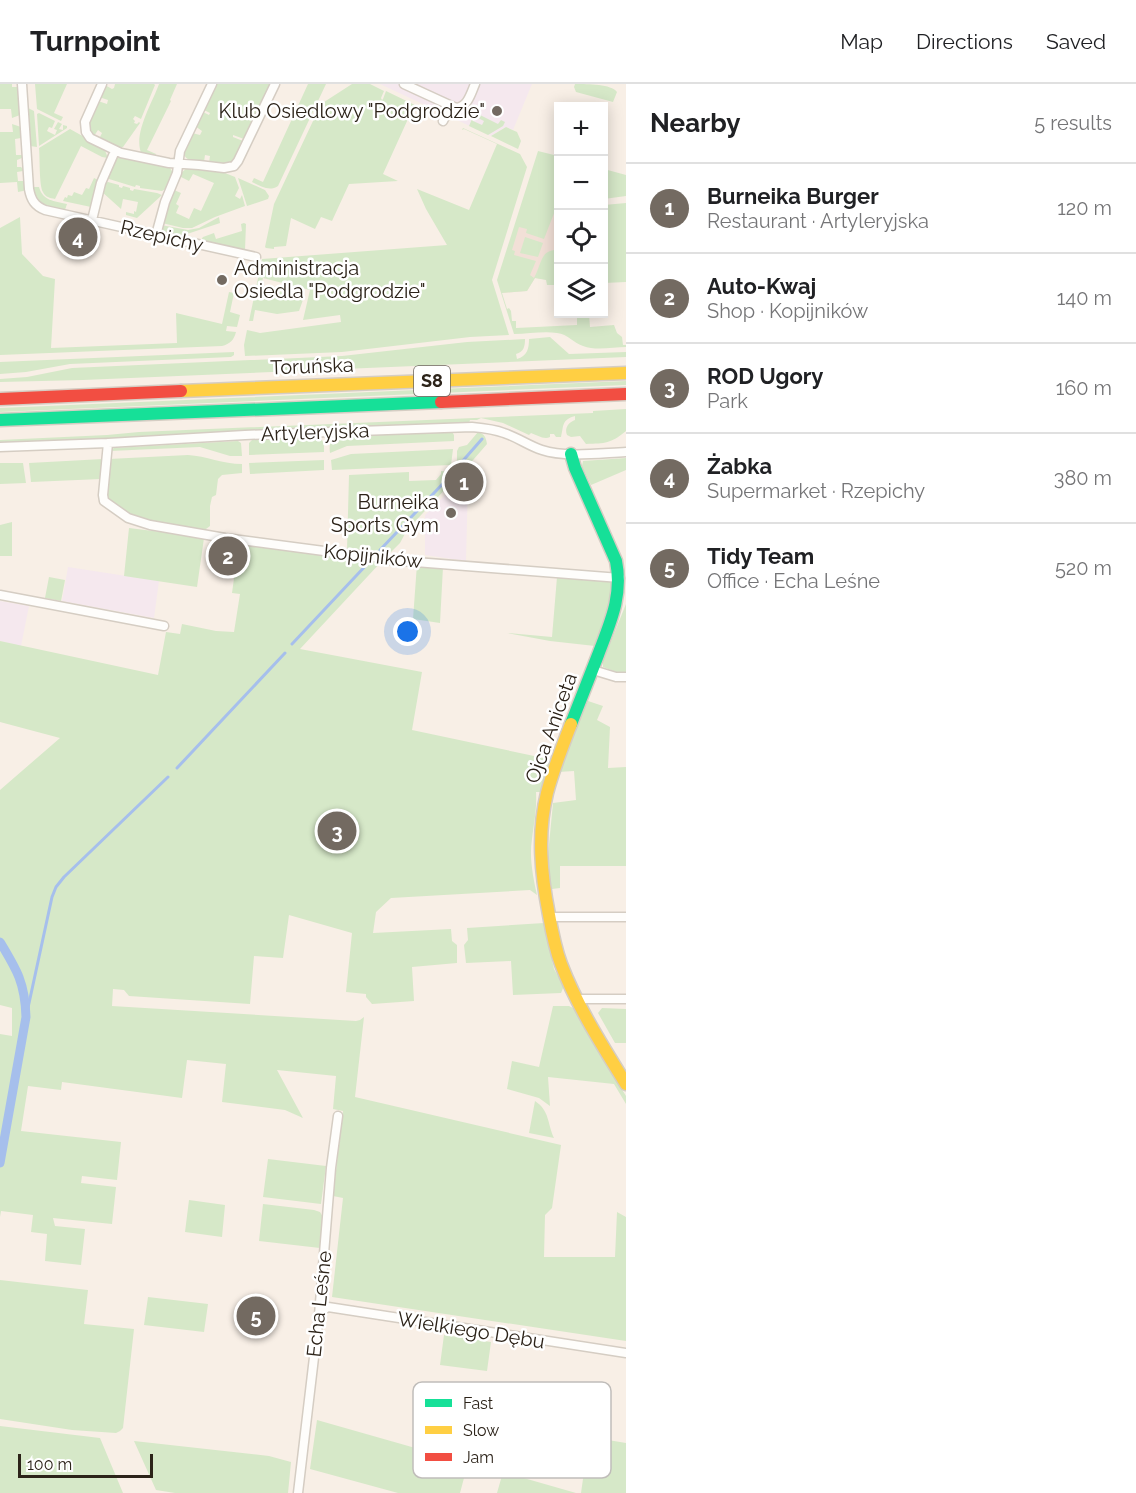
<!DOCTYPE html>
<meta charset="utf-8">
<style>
:root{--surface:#fff;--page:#f6f6f6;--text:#202124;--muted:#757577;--line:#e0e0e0;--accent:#736a61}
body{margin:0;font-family:Raleway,sans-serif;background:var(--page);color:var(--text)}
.controls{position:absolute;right:18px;top:18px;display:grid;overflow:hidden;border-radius:0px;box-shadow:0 3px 15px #0003}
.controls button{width:54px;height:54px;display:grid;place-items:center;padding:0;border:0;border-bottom:2px solid var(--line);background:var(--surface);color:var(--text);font:30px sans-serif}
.scale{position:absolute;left:18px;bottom:15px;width:135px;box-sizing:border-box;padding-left:6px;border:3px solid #2c2319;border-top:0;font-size:16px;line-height:21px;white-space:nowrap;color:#2c2319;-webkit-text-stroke:4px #fff;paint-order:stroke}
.you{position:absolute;left:408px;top:548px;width:21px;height:21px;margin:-15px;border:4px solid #fff;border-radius:50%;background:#1a73e8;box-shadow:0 0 0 9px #1a73e833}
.badge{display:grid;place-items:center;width:39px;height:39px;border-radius:50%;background:var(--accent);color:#fff;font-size:20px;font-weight:700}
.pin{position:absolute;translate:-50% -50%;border:3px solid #fff;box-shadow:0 2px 6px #0006}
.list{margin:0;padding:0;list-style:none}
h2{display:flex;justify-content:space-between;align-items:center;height:78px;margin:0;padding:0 24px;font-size:26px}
h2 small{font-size:20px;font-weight:400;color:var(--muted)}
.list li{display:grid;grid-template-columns:39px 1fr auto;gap:18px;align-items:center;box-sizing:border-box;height:90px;padding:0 24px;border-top:2px solid var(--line)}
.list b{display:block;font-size:22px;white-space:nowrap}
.list p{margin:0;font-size:20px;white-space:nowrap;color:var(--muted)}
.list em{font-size:20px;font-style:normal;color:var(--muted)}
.icon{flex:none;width:33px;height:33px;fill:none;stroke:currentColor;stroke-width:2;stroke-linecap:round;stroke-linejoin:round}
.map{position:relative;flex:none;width:626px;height:1409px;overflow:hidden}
header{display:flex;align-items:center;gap:36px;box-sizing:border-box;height:84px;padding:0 30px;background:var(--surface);border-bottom:2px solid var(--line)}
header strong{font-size:28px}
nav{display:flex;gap:33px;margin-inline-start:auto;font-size:21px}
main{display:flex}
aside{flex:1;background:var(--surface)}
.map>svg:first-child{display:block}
</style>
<header>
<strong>Turnpoint</strong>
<nav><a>Map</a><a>Directions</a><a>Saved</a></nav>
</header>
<main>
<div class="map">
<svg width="626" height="1409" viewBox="0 0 626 1409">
<rect width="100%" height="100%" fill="#f8efe6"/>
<path fill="#f5e8ee" d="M380 0H532L513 46 506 43 491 52Z
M468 398 466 477 425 471V431L456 400Z
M68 483 159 497 154 534 62 517Z
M0 517 29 522 21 562 0 557Z"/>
<path fill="#f2e0d7" d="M538 69 558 75V197L535 194 527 207 501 209 500 200Z"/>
<path fill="#d6e8c8" d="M0 0H12V3H18L20 31 12 34 11 25H0Z
M35 0H67L54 29 63 33 61 37 37 25Z
M115 0H154L155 1 141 35 135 32 133 35 135 37 134 39 137 40 139 38 140 39 123 63 118 64 99 55 102 49 98 46 94 52C83 41 92 29 98 17L107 20 108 16 99 13 105 1 112 5 114 4Z
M159 0H177L170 16 171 17 147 66 156 70 154 73 142 71C132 51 152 20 159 0Z
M215 0H272L244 55 233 51V53L243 57C234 81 235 81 209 79L210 72 205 71 204 78C195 78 187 78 183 69L192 49 200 51 202 47 195 42 201 29 203 28 209 31 210 29 204 26V24Z
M308 0H326L278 102C269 108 261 102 252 98L254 94 263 98Z
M352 0H370L384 7 381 14 382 16 383 15 386 7 423 25 422 27 416 24H413L383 90 398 97 349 100 332 137 321 133 315 145 291 134 286 162 274 163V165L266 164 265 163 274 120 321 20Z
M575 0C589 0 611 0 617 8L613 18 576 8 574 3Z
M28 24 34 27 37 63 30 62Z
M39 29 55 37 52 44 49 43 47 47 55 51 57 46 54 45 58 38 62 40 59 45 63 46V41L67 42V44L39 62 37 30Z
M476 29 498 40 501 36 505 38 503 42 488 51 469 42 472 35 473 37 482 41 484 37 474 32Z
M12 40 21 43V54L15 55 16 71H22V74L17 76V83H21L23 85V87L17 88 18 97H24L25 106 23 107 18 108 17 98 0 99V48H13Z
M506 43 517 48 521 57 518 65 491 52Z
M463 44 520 70 527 83 492 196 509 251 470 253 342 268 245 272 244 261 247 246 260 249 341 238 340 231 303 236 310 206 263 194 261 203 304 213 299 227 277 230 255 226 253 237H249L262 175 447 161 426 125 417 105 469 126 497 60 464 45 462 46Z
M70 45 104 64 108 74 102 73 81 62 55 115C50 114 45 113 43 108 39 102 40 74 39 64Z
M538 67 558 72V119L544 155 526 149 527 145 519 143 512 166 515 167 514 171 536 177 530 191 534 194C542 180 540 165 558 166V201H547L546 196 535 194 527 207 502 209 507 225 509 224 511 227 512 237H516V244L577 241V230H589L590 243 614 241 617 249 622 253 623 261H626V263C613 263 596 267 583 262 573 259 568 250 557 249 543 247 528 250 514 250L497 196Z
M120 73 163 81 170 84 173 89 167 104 162 107 140 104V102L136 101 135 103 109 95 107 90 116 74Z
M187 84 220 87 235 93 239 104 235 112 240 115 242 111 245 122 215 133 192 144H183L162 139 164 128 174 106 181 109 176 120 179 122 176 129 189 135 194 124 201 127 214 99 193 90 189 97 179 92 181 89Z
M604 85 626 91V112L604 115Z
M94 94 98 96 91 123 63 117 65 113 67 114 68 111 72 112 74 108 82 111 86 104 89 105Z
M238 94 265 106 269 112 268 115 247 122Z
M108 98 119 101V103L122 104 123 102 130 104V106L133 107 134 105 157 109 162 111 137 134 126 131V128L134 130V127L136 128 138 118 123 115 121 125 101 107 105 99Z
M33 103H39C43 117 54 117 67 120L65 126C50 123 36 121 33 103Z
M626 119V198L604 199V121Z
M20 133 22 170 43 192 55 195 51 264 177 259 176 229 222 240 229 208 234 209 230 228 240 231 237 243 227 242 226 247 236 248C234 256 230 260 222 262L0 271V144Z
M219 133 220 139 181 152 161 148 160 146 161 141 188 146 199 144Z
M244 139 246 140 245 166 201 156 203 153 214 149 216 155 242 147 241 140Z
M525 153 543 159 538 173 520 169Z
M550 253 569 270 626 268V273L83 296 0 298V295L27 293 72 284 342 272 467 258 525 255C525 262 524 268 516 270L517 275C527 272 529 265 529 255Z
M234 268V271L231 273 70 280 26 288 0 290V278Z
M626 297V301L0 328V324Z
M626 325V347C610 360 606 359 586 360L580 352 571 353 567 351C564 344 569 338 575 336V332C561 336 564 342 561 353H556L554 350H550V353C544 356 537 351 531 349L529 351 503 339 481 334 477 336H470L469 339 0 359V356L107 351 139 348 593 329V327Z
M449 348H452L454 351V357L347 362 330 369C329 363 330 359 332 354L341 352Z
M478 348C485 350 486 354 487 360L467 383H463L457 380V367L459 363 467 361Z
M319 354C325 357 324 363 324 368L249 371V359L252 356Z
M238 357 241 359 242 372H230L200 363 109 367 114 364Z
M453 365 451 381 332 386 331 376 351 370Z
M188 371C206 372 223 380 242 380V389L222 391 218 395 216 411 212 413 210 422V442L206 445C181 447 145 440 123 428 116 424 111 417 107 411L109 375Z
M626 374V386L591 401 582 382 583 377Z
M103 375 101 395 31 398 29 379Z
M324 376V386L250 390 249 379Z
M0 379H23L26 399 0 400Z
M441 387 449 388 453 392V397L407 446 400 459 387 472 347 466 349 391 409 388V397L436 396 441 390Z
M12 438V472H0V441Z
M129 444 177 450 204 454 197 503 124 492Z
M239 458 274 465 357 475 359 473 382 477 300 565 422 588 412 646 553 676 542 708H536C537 725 534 739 532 755 529 773 533 793 537 811L530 806 391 814 376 828 373 849 451 845 452 857 457 861V879L412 883 414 917 372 920 366 913V910L346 908 352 849 289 831 283 874 254 872 250 920 129 912 124 906 113 905 112 922 356 937 360 936 364 933 355 1013 561 1061 552 1124 545 1131 544 1173H615L617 1128 626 1133V1257L332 1213 343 1114 333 1112 343 1027 333 1025 336 992 277 986 303 1034 285 1026 222 1018 226 980 187 976 182 1014 62 998 61 1006 28 1002 21 1047 121 1058 117 1096 82 1092 81 1099 116 1103 112 1140 53 1134 55 1142 85 1145 81 1181 45 1177 47 1150 31 1148 33 1131 1 1127 0 1133V950L12 952V924L0 921V706L60 654 0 638V557L158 591 166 548 180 550 182 540 216 547 234 548 240 510 232 509Z
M417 480 443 483 440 539 413 535Z
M49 493 65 496 61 517 45 514Z
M557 493 609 497 613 500V511L595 562 550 557 507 549 552 553Z
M626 520V589H619L603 583V577Z
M588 617 603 622 597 636 610 643 608 684 626 683V782H560V804L552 805 547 781 553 719 576 716 574 687 558 688 561 678Z
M544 839 554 885 564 902 561 909 513 911 511 877 466 879 464 861 468 856 467 844Z
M553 922H569L575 925 587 948 626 1012V1020L614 1000 548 993 550 1022 539 1014 507 1005 512 977 539 983Z
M602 924 626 925V959H615L598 929Z
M535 1017C550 1027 547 1039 554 1054L529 1049Z
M268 1075 326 1082 321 1120 263 1113Z
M189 1116 225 1121 222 1153 185 1148Z
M263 1120 314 1126 320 1128 323 1133 320 1164 259 1157Z
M0 1196 88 1206 84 1240 134 1245 123 1344 120 1347 116 1349 72 1346 0 1335Z
M148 1213 208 1220 204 1248 144 1241Z
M444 1251 491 1258 487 1287 440 1281Z
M317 1336 468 1379 460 1409H398L310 1385Z
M0 1342 100 1354 123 1409H0Z
M596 1354 626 1359V1409H581L585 1381 594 1382 596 1369 594 1366Z
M134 1357 269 1372 291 1378 288 1409H175L156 1406Z
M503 1388 576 1409H497Z"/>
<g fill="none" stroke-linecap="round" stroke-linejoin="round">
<path stroke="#a6bfec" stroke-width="3" d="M460 380 482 355
M380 466 452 390
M292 560 371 476
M177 684 285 569
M26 933 52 813 56 803 64 793 168 693"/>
<path stroke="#a6bfec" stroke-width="9" d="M0 858C17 886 25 899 26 933L0 1079"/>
<defs>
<path id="street" d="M22 0 29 105C31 116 35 122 45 126L256 173
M102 0 85 38 86 48 90 54 121 69 169 79 199 81 224 84 234 82 238 77 275 0
M404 0 456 24C468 23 471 9 475 0
M443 37 450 22
M92 136 101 99 115 67
M156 151 165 118 177 89 180 67 212 0
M108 359 103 411 104 417 128 434 150 441 225 454 339 469 364 471 390 476 620 494
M0 363 108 359 245 351 472 343C483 344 494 345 504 349 517 353 529 362 542 366 566 374 601 369 626 368
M0 511 164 542
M593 586 616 593H626
M549 833H626
M578 915H626
M320 1231 323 1226 328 1223 626 1269
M298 1409 319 1231 331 1084 338 1032"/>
<path id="fast" d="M0 336 441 318
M571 640C580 617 589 594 598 571 610 539 623 512 616 477L575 384 571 370"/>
<path id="slow" d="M181 307 626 289
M571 640C562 663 553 686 547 709 537 750 541 790 549 831 552 848 555 864 561 880 577 922 602 961 626 1000"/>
<path id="jam" d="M0 315 181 307
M441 318 626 310"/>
</defs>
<use href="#street" stroke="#d5cdc3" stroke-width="11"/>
<use href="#fast" stroke="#d5cdc3" stroke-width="15"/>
<use href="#slow" stroke="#d5cdc3" stroke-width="15"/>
<use href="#jam" stroke="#d5cdc3" stroke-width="15"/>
<use href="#street" stroke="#fefdfb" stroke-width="8"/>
<use href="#fast" stroke="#16e098" stroke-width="12"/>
<use href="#slow" stroke="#ffcf43" stroke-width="12"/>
<use href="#jam" stroke="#f24e42" stroke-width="12"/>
</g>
<g fill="#736a61" stroke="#fff" stroke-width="2">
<circle cx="497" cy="27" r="6"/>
<circle cx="222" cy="196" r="6"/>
<circle cx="451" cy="429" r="6"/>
</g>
<g text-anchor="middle" stroke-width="5" stroke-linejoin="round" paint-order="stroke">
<rect fill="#fff" stroke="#6b655e" stroke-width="1.5" x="414" y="282" width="36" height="30" rx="4.5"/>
<g font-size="18" font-weight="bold" fill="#2c2319">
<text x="432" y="303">S8</text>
</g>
<g font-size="20" fill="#2c2319" stroke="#fff" text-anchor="end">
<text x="485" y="34">Klub Osiedlowy "Podgrodzie"</text>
<text x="234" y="191" text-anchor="start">Administracja<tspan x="234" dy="23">Osiedla "Podgrodzie"</tspan></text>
<text x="439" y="425">Burneika<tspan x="439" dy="23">Sports Gym</tspan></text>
</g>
<g font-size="20" fill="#2c2319" stroke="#fff">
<text transform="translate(162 152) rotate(13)" y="7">Rzepichy</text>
<text transform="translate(312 282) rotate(-2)" y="7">Toruńska</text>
<text transform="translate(315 348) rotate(-2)" y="7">Artyleryjska</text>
<text transform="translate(373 472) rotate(6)" y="7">Kopijników</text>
<text transform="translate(551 644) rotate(-70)" y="7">Ojca Aniceta</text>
<text transform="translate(319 1220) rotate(-84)" y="7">Echa Leśne</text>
<text transform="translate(471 1246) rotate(9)" y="7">Wielkiego Dębu</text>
</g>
</g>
<rect x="413" y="1298" width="198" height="96" rx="9" fill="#fff" stroke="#c0bdba" stroke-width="1.5"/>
<rect x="425" y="1315" width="27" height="8" fill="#16e098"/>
<rect x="425" y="1342" width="27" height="8" fill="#ffcf43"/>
<rect x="425" y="1369" width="27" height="8" fill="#f24e42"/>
<g font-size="16" fill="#2c2319">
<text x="463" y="1325">Fast</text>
<text x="463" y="1352">Slow</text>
<text x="463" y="1379">Jam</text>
</g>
</svg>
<div class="controls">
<button>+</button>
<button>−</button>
<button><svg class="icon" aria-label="locate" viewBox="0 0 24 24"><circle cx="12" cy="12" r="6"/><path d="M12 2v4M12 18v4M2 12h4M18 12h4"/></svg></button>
<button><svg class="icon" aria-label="layers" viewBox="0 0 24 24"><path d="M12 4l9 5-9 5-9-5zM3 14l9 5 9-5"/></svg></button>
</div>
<div class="scale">100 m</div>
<div class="you"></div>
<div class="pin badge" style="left:464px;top:398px">1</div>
<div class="pin badge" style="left:228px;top:472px">2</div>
<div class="pin badge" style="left:337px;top:747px">3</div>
<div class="pin badge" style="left:78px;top:153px">4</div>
<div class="pin badge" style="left:256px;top:1232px">5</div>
</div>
<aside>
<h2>Nearby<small>5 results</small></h2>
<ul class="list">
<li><span class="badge">1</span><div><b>Burneika Burger</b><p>Restaurant · Artyleryjska</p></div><em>120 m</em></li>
<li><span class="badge">2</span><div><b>Auto-Kwaj</b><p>Shop · Kopijników</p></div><em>140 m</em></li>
<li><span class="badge">3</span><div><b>ROD Ugory</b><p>Park</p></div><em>160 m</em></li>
<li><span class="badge">4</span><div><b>Żabka</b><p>Supermarket · Rzepichy</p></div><em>380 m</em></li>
<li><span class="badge">5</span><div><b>Tidy Team</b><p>Office · Echa Leśne</p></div><em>520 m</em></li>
</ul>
</aside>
</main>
